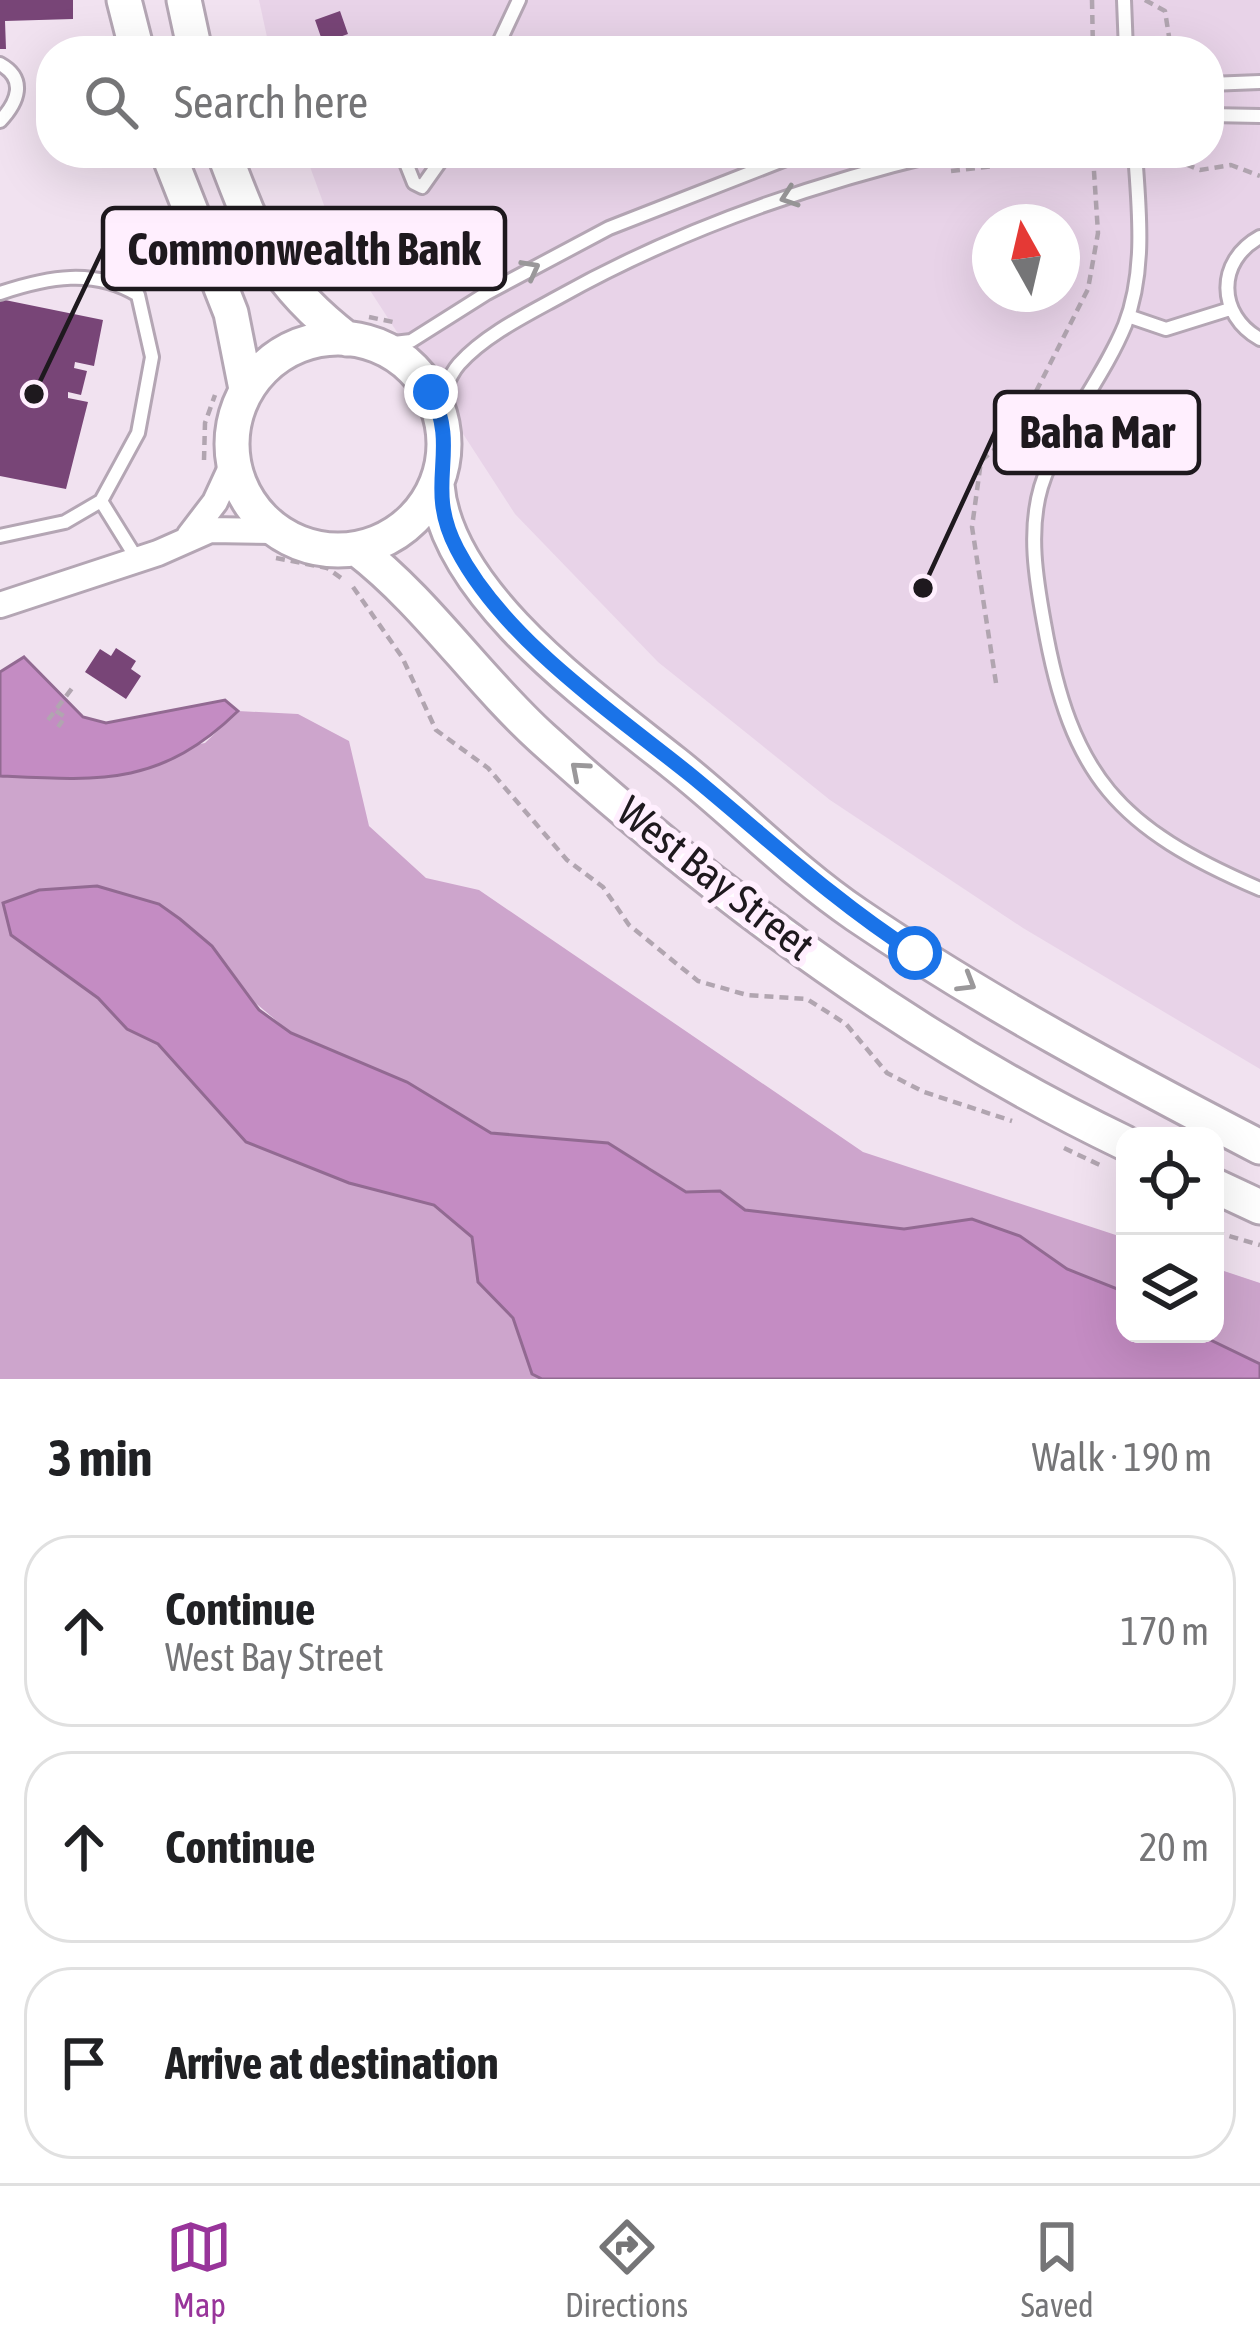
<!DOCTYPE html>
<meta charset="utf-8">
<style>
:root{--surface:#fff;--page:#f2f2f2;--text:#202124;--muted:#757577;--line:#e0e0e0;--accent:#98349a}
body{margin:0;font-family:"Asap Condensed",sans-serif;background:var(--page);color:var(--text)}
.controls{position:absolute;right:36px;bottom:36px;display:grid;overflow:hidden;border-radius:24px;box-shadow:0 12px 48px #0002}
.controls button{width:108px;height:108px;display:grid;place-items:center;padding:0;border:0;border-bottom:3px solid var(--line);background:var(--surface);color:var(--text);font:60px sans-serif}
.compass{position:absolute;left:972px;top:204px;width:108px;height:108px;border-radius:50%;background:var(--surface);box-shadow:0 12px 48px #0002;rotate:352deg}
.stop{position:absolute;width:36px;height:36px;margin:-27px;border:9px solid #1a73e8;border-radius:50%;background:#fff}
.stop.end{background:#1a73e8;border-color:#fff;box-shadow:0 3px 12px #0008}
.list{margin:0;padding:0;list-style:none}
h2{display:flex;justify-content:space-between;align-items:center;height:156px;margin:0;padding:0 48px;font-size:51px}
h2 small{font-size:39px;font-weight:400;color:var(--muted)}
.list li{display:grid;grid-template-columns:78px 1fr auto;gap:36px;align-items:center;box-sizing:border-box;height:192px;margin:0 24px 24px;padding:0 24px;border:3px solid var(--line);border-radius:48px}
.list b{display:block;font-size:45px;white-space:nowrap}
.list p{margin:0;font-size:39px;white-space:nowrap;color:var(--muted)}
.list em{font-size:39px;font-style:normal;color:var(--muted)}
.icon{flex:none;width:66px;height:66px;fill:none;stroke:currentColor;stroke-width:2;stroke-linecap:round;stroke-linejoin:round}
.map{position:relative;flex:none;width:1260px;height:1379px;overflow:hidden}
.search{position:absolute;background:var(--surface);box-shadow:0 12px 48px #0002;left:36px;right:36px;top:36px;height:132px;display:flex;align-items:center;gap:30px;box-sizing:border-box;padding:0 42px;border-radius:48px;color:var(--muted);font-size:45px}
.sheet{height:804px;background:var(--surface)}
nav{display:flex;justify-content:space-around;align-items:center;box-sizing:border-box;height:168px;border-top:3px solid var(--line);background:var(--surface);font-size:33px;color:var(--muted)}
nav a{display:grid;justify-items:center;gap:6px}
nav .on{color:var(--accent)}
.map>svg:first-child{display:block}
</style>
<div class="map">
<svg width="1260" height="1379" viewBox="0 0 1260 1379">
<rect width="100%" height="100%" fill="#f1e2f0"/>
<path fill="#e8d3e8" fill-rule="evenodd" d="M259 0H1260V1069L1023 928 830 800 658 662 515 514 336 238 305 153H1209V51H270ZM990 222H1062V294H990Z"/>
<path fill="#cda5cc" d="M238 711 298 714 349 741 369 826 426 878 479 890 863 1152 1125 1238V1292L1067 1269 1020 1236 972 1219 904 1229 745 1210 720 1191 686 1192 649 1167 491 1133 407 1082 291 1033 239 989 212 946 57 966 98 998 127 1029 158 1044 246 1142 349 1183 434 1205 472 1237 478 1282 513 1318 532 1374 542 1379H0V776L29 777 205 743Z
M1215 1268 1260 1283V1379H1080L1125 1334H1215Z"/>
<path fill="#c48cc3" stroke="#926a92" stroke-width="3" d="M24 657 83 717 106 723 225 700 238 711C161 786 101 781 0 776V672Z
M97 886 159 904 180 919 212 946 259 1010 291 1033 407 1082 491 1133 608 1143 686 1192 720 1191 745 1210 904 1229 972 1219 1020 1236 1067 1269 1125 1292V1334H1198L1260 1364V1379H542L532 1374 513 1318 478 1282 472 1237 434 1205 349 1183 246 1142 158 1044 127 1029 98 998 11 935 3 903 39 890Z"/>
<path fill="#784577" d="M0 0H73V19L5 21 6 49H0Z
M340 11 348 34 323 43 315 20Z
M0 299 103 320 94 366 75 362 74 368 87 371 81 395 68 392V398L88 402 66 489 0 476Z
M116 648 136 661 131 669 141 676 126 699 85 672 100 649 111 656Z"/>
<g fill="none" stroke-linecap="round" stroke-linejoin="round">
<defs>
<path id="service" d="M1124 0 1126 51
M495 51 519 0
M0 64C27 79 18 102 0 121
M1209 84 1260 82
M1209 115 1260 116
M402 153 414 183 422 187 446 153
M1135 153C1139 209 1146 271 1125 325 1102 381 1059 429 1041 487 1028 531 1036 579 1044 623 1071 777 1118 828 1260 889
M1260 237C1216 261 1217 315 1260 339
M0 293C48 277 94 268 138 295L152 357 138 433 101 501 65 522 0 536
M1128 316 1166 329 1230 309
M377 345 411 341 487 293 609 228 801 153
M437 405C444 392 449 375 459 364 484 336 524 316 557 298 678 230 807 185 942 153
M101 501 137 559"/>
<path id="minor" d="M189 536 215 502 233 463
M0 605 158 553 210 530 275 531"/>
<path id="secondary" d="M124 0 137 51
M184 0 195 51
M168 153 231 313 246 389
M224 153C256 238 273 282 347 339
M232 444a106 106 0 1 1 212 0a106 106 0 1 1-212 0Z
M437 485C446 595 594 699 674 763 736 812 791 870 857 915 985 1002 1123 1076 1260 1147
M357 549C426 602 477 679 542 738 717 896 912 1041 1125 1143
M1215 1186 1260 1207"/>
</defs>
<use href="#service" stroke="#b4a6b4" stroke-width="18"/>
<use href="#minor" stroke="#b4a6b4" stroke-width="30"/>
<use href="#secondary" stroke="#b4a6b4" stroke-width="39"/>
<path stroke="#b1a5b0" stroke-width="4.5" stroke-dasharray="9 6" stroke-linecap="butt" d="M1092 0 1093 51
M1145 0 1165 11 1170 43 1164 51
M1158 153 1200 170 1231 165 1260 176
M951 171 1108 153
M369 317 393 322
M204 460 205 423 215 395
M276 558 327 568 344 580
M353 587 402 657 436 730 488 768 567 860 603 887 629 925 698 981 747 995 807 999 846 1024 887 1073 924 1092 1012 1121
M996 683 972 527 981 461 1016 431 1088 289 1098 233 1093 156
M56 711 65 717 58 727
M48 720 73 687
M1064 1148 1102 1166
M1215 1232 1260 1245"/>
<use href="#service" stroke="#fff" stroke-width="12"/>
<use href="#minor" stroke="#fff" stroke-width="24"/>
<use href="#secondary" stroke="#fff" stroke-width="33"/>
</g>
<defs><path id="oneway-chevron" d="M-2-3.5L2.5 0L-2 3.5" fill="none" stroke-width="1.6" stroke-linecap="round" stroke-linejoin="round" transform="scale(3)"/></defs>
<g stroke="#9a989a">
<use href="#oneway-chevron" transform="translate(789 197) rotate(161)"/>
<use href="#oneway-chevron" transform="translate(531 269) rotate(-28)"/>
<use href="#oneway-chevron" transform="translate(579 770) rotate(-139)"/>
<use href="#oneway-chevron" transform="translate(967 983) rotate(31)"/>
</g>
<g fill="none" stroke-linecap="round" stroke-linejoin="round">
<path stroke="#1a73e8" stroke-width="15" d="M431 392C461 453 423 484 457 549 504 640 615 714 693 777 767 838 834 901 915 953"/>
</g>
<g text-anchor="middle" stroke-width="12" stroke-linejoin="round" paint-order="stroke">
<g font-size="42" fill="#1e191e" stroke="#ffeffe">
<text transform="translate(716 878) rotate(38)" y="15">West Bay Street</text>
</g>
</g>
<path fill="none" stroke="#1e191e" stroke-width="4.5" d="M34 394L103 249M923 588L995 432"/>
<g fill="#1e191e" stroke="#ffeffe" stroke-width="4.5">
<circle cx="34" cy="394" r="12"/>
<circle cx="923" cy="588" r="12"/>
</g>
<g fill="#ffeffe" stroke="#1e191e" stroke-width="4.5">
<rect x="103" y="208" width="402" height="81" rx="12"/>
<rect x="995" y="392" width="204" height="81" rx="12"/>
</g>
<g font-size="45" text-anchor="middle" font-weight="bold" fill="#1e191e">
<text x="304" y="265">Commonwealth Bank</text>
<text x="1097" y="448">Baha Mar</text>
</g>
</svg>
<div class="controls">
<button><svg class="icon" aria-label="locate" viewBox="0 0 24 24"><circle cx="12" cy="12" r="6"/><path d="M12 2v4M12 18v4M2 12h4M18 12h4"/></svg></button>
<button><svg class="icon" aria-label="layers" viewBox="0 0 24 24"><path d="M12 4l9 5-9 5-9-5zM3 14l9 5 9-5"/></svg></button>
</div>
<svg class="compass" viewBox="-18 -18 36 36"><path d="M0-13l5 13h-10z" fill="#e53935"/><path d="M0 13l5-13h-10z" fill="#757577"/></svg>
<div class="stop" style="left:915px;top:953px"></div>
<div class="stop end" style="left:431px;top:392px"></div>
<div class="search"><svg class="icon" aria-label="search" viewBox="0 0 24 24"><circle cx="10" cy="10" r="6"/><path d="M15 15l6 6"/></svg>Search here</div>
</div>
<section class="sheet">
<h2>3 min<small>Walk · 190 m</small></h2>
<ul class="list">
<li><svg class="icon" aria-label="ahead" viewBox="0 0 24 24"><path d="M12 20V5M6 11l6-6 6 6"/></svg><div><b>Continue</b><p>West Bay Street</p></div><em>170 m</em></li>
<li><svg class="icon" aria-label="ahead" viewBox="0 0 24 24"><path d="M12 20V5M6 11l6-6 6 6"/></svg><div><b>Continue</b></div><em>20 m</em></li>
<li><svg class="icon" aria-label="arrive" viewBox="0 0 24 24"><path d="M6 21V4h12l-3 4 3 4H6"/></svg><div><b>Arrive at destination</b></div></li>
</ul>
</section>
<nav>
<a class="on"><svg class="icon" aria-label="map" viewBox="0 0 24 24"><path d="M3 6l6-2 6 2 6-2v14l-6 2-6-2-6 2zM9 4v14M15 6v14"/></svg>Map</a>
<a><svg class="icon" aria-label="directions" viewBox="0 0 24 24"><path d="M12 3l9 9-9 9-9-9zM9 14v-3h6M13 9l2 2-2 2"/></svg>Directions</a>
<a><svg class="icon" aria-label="saved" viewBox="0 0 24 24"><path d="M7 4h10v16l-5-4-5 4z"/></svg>Saved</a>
</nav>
